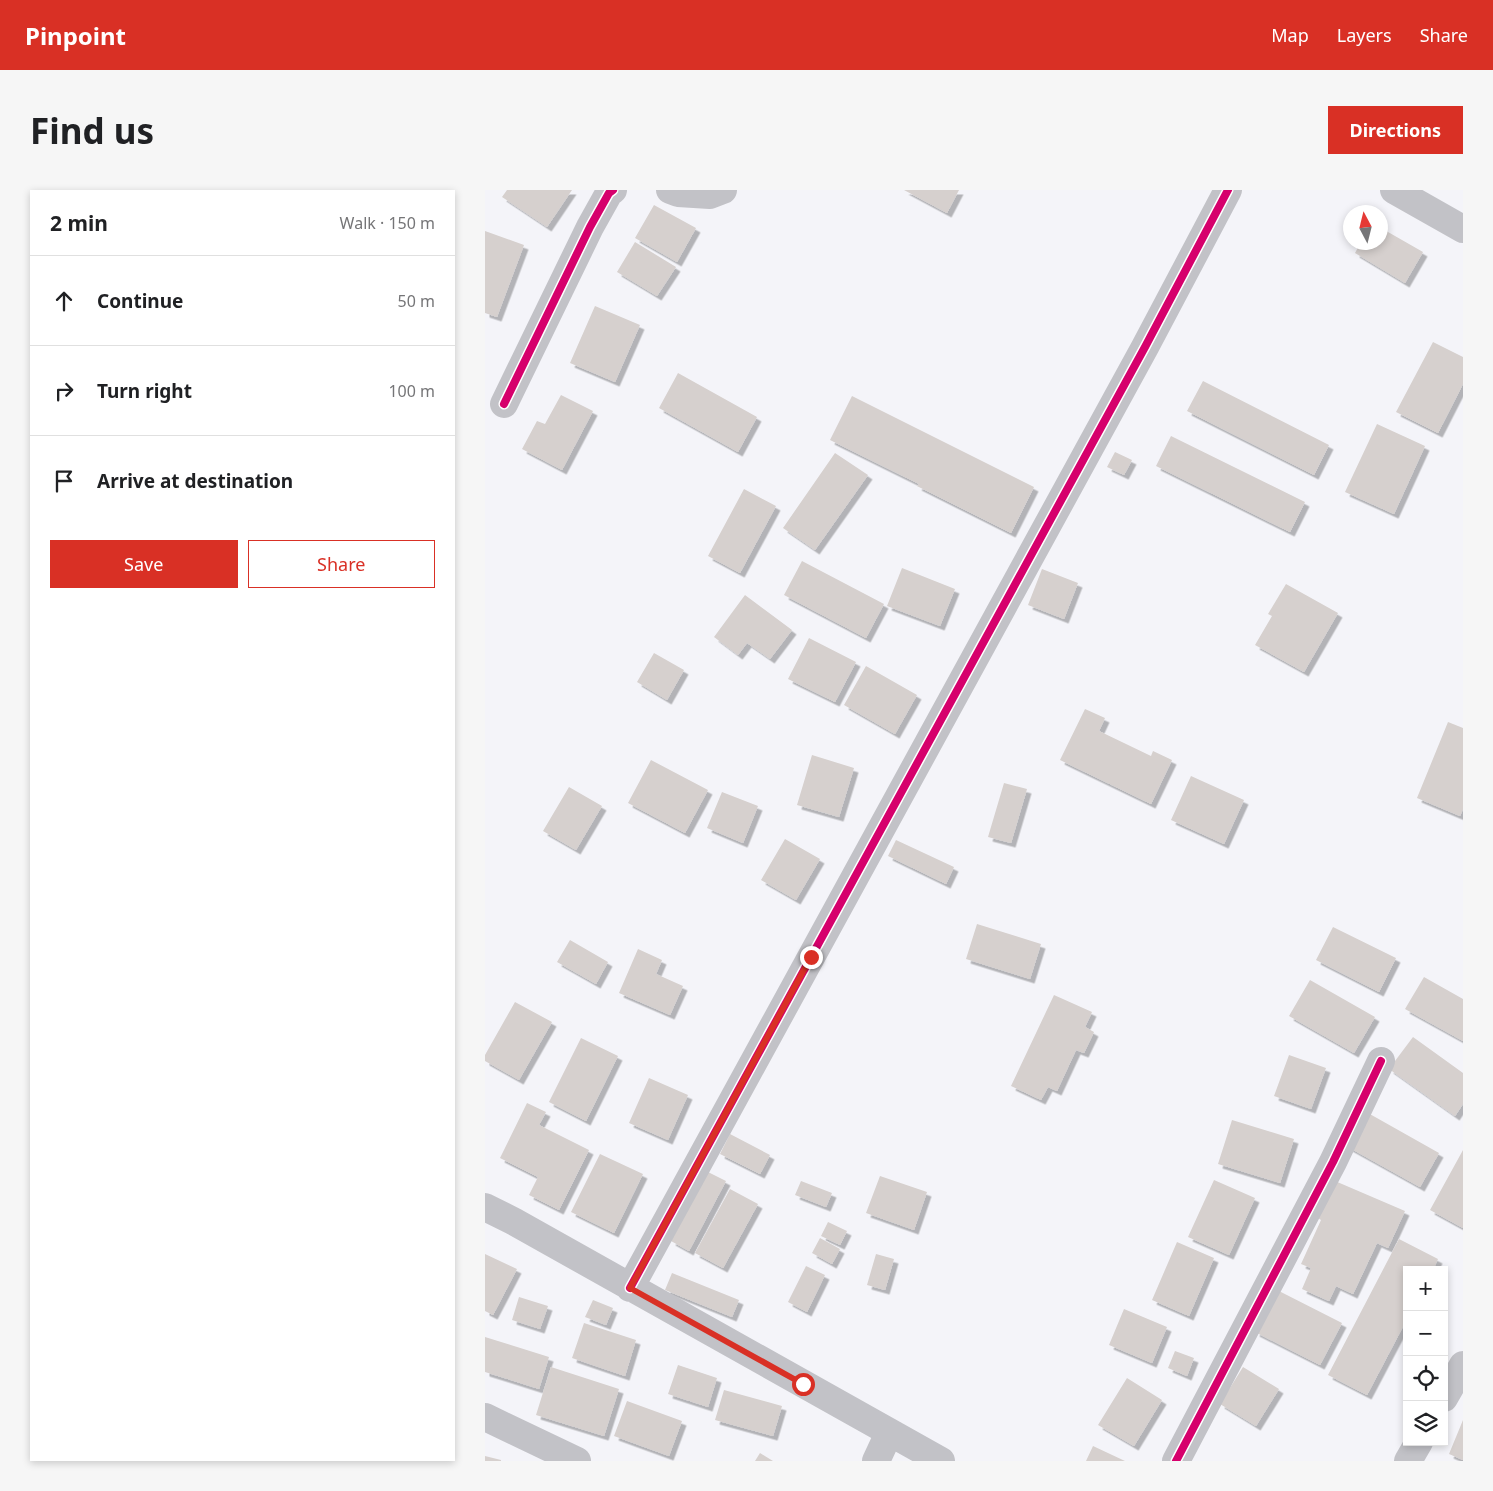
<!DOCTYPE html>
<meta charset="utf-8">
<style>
:root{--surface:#fff;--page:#f6f6f6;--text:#202124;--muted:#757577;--line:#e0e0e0;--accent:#d93025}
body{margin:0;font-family:"Noto Sans",sans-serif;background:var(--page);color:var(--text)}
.controls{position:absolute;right:15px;bottom:15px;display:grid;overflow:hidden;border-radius:0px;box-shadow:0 2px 8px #0003}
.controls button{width:45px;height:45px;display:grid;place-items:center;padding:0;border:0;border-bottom:1px solid var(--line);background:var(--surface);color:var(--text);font:25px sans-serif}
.compass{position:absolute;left:858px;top:15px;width:45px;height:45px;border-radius:50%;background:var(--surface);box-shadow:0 2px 8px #0003;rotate:353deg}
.stop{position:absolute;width:15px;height:15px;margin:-11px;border:4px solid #d93025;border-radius:50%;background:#fff}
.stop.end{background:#d93025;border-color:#fff;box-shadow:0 1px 5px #0008}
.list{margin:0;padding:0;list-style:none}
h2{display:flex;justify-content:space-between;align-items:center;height:65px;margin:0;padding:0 20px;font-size:21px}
h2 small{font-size:16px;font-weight:400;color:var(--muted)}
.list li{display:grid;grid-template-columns:32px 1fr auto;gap:15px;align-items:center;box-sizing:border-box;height:90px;padding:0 20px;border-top:1px solid var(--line)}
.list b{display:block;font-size:19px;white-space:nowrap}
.list em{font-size:16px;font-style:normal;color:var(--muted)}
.actions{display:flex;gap:10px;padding:15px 20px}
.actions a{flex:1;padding:11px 0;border:1px solid var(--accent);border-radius:0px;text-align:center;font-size:18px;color:var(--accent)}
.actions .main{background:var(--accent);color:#fff}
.icon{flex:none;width:28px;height:28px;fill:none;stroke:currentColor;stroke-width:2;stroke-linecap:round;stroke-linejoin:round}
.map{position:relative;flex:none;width:978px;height:1271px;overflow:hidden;border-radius:0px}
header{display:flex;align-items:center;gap:30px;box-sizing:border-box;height:70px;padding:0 25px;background:var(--accent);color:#fff}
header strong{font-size:24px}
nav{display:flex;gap:28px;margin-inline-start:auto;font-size:18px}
.intro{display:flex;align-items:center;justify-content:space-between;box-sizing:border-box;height:120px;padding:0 30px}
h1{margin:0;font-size:35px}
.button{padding:12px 22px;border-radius:0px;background:var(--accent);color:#fff;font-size:18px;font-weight:700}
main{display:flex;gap:30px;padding:0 30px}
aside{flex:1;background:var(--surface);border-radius:0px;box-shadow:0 2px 8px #0003}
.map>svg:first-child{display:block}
</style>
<header>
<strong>Pinpoint</strong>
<nav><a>Map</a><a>Layers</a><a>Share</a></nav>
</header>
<div class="intro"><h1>Find us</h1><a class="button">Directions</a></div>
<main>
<aside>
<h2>2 min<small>Walk · 150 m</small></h2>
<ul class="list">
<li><svg class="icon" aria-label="ahead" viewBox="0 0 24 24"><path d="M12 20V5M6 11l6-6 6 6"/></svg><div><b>Continue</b></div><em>50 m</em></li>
<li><svg class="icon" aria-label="right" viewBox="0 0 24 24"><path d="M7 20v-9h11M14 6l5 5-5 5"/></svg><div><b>Turn right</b></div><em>100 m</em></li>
<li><svg class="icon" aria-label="arrive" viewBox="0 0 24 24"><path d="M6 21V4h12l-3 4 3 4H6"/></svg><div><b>Arrive at destination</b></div></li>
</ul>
<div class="actions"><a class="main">Save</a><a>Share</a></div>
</aside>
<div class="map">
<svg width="978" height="1271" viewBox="0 0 978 1271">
<defs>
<filter id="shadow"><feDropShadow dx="4.5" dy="4.5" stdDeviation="0" flood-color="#0004"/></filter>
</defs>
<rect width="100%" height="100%" fill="#f4f4f9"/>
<path fill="#d6d0ce" filter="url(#shadow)" d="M22 0H87L62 37 17 7Z
M419 0H474L462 23Z
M169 15 211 38 192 72 150 48Z
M896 38 938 62 920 93 870 63 876 52H896Z
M0 41 39 55 12 127 0 123Z
M150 52 191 77 172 106 132 82Z
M110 116 155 135 130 192 85 173Z
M948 152 978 167V194L953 243 911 222Z
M193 183 272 227 253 262 174 218Z
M718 191 844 255 829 285 702 221Z
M76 205 108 221 77 280 37 259 52 231 60 234Z
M367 206 549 297 526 343 432 296 434 294 345 250Z
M892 234 940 256 909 324 860 302Z
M686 246 820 312 805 342 671 276Z
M630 262 647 270 639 285 622 277Z
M350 263 383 285 330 360 298 338Z
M259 299 291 316 255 383 223 366Z
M317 371 399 414 381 448 299 405Z
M417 378 470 399 455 436 402 416Z
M557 379 593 393 579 429 543 415Z
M801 394 853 423 819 482 770 455 787 426 783 424Z
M260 405 307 440 285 469 262 453 253 465 229 447Z
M324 448 371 472 350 512 303 489Z
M169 463 199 480 182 510 152 492Z
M381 476 432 505 410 544 359 515Z
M600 519 620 528 614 541 666 566 668 561 687 570 666 614 575 570Z
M963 532 978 538V619L975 626 932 608Z
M327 565 369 578 354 627 312 615Z
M166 570 223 600 200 643 143 613Z
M706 586 759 610 739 654 686 630Z
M519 593 542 599 526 653 503 647Z
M84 597 117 616 91 660 58 641Z
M237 602 273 616 258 653 222 638Z
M300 649 335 669 311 710 276 690Z
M411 650 469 677 461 694 403 666Z
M492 734 556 754 545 789 481 769Z
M848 737 911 768 894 802 831 770Z
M85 750 123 772 111 794 72 772Z
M153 759 177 770 171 784 198 796 185 825 134 803Z
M939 787 978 809V851L920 819Z
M825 790 890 827 869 863 804 826Z
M569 805 607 822 600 837 609 842 599 863 591 860 572 901 563 897 556 910 526 896Z
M30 812 67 832 34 890 0 871V865Z
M928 847 978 883V914L970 926 904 879Z
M96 848 133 866 101 931 64 912Z
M804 865 841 878 826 919 789 906Z
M164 888 203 905 183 950 144 933Z
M42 913 61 922 54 935 104 960 74 1020 44 1005 53 987 15 968Z
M883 923 954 963 935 997 863 957Z
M747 930 809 949 795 993 733 974Z
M245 944 285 965 275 984 235 964Z
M978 960V1038L945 1020Z
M115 964 158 984 129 1043 86 1022Z
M223 982 241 991 204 1061 186 1051Z
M395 986 442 1002 429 1040 381 1023Z
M729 990 770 1008 744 1065 703 1047Z
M316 991 347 1003 341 1017 310 1005Z
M850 991 920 1021 903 1058 892 1053 868 1104 851 1096 844 1111 817 1099 826 1078 816 1074 836 1030 833 1028Z
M245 999 273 1014 238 1078 210 1063Z
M343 1032 362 1041 355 1055 336 1046Z
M335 1048 355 1059 347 1074 327 1063Z
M914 1049 953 1069 948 1080H922V1129L882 1205 843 1185Z
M692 1052 729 1068 704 1126 667 1110Z
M0 1064 32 1079 8 1125 0 1121Z
M391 1064 409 1069 400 1100 382 1095Z
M321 1076 340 1085 322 1122 303 1112Z
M187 1083 254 1110 247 1127 180 1100Z
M792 1100 857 1133 835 1175 770 1142Z
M34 1107 63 1116 55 1139 27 1130Z
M108 1110 128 1118 121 1135 100 1127Z
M639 1119 682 1137 667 1173 624 1155Z
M99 1133 151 1150 140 1186 87 1168Z
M0 1147 64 1167 54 1199 0 1182Z
M690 1161 709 1168 702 1186 683 1178Z
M193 1175 232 1188 223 1217 183 1204Z
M66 1177 134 1199 119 1246 51 1225Z
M758 1177 794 1199 771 1236 735 1214Z
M642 1188 677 1210 649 1256 613 1235Z
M239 1200 297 1216 288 1246 230 1230Z
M142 1211 197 1231 184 1266 129 1246Z
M978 1230V1270L964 1264Z
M608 1256 640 1271H601Z
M275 1263 288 1271H270Z
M0 1266 16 1270V1271H0Z"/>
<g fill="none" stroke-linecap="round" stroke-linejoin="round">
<path stroke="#c2c2c7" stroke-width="28" d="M185 0 193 3 225 5 238 0
M909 0 978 39
M19 214 105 37 124 3 128 0
M0 1017 28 1031 456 1271
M145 1098 660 157 743 0
M959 1208 978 1175
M0 1227 92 1271
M391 1271 404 1243
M691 1271 848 972 896 871
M923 1271 934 1252"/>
<defs>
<path id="cycleway" d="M19 214 105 37 124 3 128 0
M145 1098 660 157 743 0
M691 1271 848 972 896 871"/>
</defs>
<use href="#cycleway" stroke="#fff" stroke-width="11"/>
<use href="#cycleway" stroke="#d6006c" stroke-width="8"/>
</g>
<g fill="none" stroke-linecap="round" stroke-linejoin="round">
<path stroke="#d93025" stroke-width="6" d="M318 1194 145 1098 326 767"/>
</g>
</svg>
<div class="controls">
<button>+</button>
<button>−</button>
<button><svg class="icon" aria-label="locate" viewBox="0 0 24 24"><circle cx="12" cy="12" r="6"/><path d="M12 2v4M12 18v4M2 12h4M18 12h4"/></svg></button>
<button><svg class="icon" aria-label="layers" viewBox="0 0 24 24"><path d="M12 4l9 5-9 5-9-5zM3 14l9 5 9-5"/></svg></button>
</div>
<svg class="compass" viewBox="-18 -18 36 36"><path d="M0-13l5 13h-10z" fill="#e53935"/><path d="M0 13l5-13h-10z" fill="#757577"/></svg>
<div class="stop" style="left:318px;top:1194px"></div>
<div class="stop end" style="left:326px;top:767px"></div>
</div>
</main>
